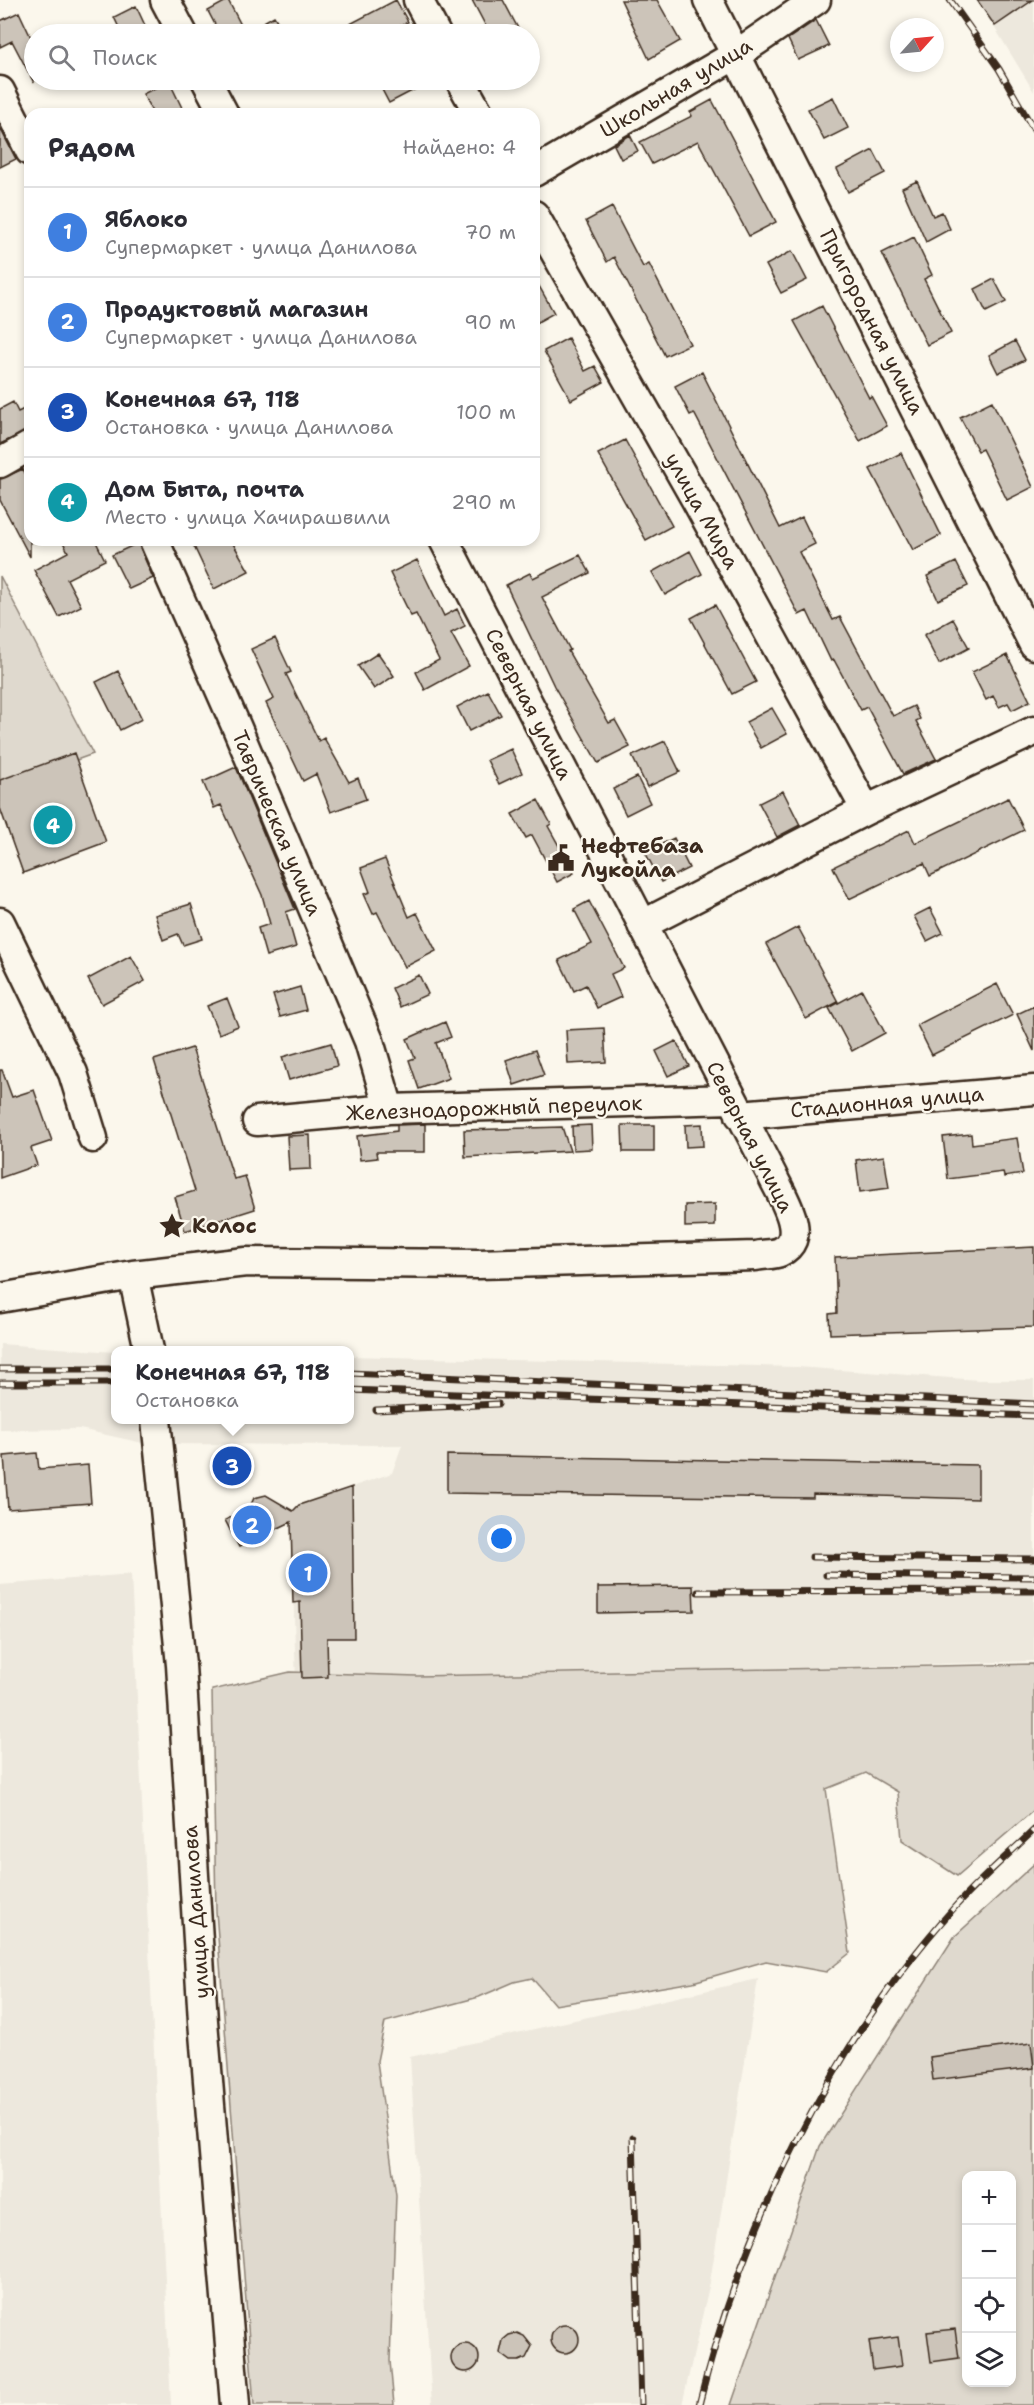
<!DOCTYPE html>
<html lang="ru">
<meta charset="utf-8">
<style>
:root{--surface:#fff;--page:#f7f7f7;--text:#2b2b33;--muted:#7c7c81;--line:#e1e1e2;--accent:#2563eb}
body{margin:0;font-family:"Shantell Sans",sans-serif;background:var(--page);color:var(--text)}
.controls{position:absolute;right:18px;bottom:18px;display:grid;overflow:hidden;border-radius:12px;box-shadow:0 3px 9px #0003}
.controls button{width:54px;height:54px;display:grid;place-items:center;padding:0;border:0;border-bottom:2px solid var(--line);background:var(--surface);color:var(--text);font:30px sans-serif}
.compass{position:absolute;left:890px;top:18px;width:54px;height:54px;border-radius:50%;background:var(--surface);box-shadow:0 3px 9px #0003;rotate:63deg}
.you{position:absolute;left:502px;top:1539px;width:21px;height:21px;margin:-15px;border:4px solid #fff;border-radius:50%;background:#1a73e8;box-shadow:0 0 0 9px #1a73e833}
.badge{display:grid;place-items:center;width:39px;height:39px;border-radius:50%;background:var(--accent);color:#fff;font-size:20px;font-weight:700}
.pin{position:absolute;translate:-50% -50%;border:3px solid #fff;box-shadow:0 2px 6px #0006}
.popup{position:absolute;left:111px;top:1346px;width:243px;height:78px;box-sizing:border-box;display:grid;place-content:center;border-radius:12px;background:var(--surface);filter:drop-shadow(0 2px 4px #0005);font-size:20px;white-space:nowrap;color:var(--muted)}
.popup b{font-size:22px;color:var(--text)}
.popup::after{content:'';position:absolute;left:50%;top:100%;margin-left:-12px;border:12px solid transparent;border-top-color:var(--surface)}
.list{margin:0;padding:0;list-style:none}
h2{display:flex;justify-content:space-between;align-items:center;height:78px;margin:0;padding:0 24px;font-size:26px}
h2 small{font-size:20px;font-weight:400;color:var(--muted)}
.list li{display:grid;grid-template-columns:39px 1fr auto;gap:18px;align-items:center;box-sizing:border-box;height:90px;padding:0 24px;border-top:2px solid var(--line)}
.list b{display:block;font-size:22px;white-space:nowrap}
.list p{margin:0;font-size:20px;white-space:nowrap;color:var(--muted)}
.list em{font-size:20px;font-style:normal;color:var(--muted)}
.icon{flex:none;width:33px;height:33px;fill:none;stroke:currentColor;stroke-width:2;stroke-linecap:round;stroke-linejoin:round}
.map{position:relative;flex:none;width:1034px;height:2405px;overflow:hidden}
.search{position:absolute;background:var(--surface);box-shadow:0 3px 9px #0003;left:24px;top:24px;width:516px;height:66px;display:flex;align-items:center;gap:15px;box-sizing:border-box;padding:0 21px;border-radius:33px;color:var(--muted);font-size:22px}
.panel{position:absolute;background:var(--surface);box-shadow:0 3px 9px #0003;left:24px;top:108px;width:516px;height:438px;border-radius:18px}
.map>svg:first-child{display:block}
</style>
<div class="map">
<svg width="1034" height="2405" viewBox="0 0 1034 2405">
<rect width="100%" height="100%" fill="#fbf7ec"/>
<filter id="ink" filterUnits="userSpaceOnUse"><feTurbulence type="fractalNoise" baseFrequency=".0167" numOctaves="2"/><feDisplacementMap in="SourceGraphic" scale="12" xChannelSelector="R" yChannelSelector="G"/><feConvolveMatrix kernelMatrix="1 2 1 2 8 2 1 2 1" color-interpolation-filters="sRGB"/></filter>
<g filter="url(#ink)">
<path fill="#ede8dd" d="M976 0H1034V92L998 33Z
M0 1344 115 1352V1420H349V1356L797 1367 979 1380H1034V1661L296 1684 291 1513 299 1505 392 1473 402 1445 147 1444 80 1429 0 1430Z
M131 1574 171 2405H0V1585Z
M758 1979 710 2282 682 2405H432L410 2057Z"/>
<path fill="#dfd9ce" stroke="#8d8276" stroke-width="1.5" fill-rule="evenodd" d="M0 576 93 754 10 784 0 783Z
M1034 1664V1810L957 1876 902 1840 898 1792 866 1773 826 1789 850 1953 826 1972 766 1961 693 1982 555 2005 532 1978 514 1982 479 1997 385 2022 377 2061 396 2195 390 2361 394 2405H254L216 1911 212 1690 290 1672 417 1676Z
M1034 1864V2405H731L820 2146 954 1937ZM966 2176H1012V2382H966Z"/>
<path fill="#ccc4b9" stroke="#3b2a1e" stroke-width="1.5" d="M228 0 243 29 232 34H220L208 11Z
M396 0 408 22 383 34H356L350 24Z
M472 0H503L521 34H490Z
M621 0H657L680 41 649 59Z
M977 0H1033L995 26Z
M136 6 149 34H122L114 17Z
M19 12 34 44V83L12 41 0 47V21Z
M274 16 285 34H266L260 24Z
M816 20 829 46 798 60 788 39Z
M377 80H433L389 103Z
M169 81 185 114H153L143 94Z
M833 97 848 128 824 140 808 109Z
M712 100 776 222 749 236 698 141 652 164 640 142 692 116 690 112Z
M0 128 16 159 0 167Z
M630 135 638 151 621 159 614 145Z
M873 150 885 173 848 192 837 169Z
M917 181 933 216 942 212 950 229 926 242 902 188Z
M612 207 643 267 649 264 690 344 665 356 614 257 607 262 586 221Z
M914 237 932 275 924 279 951 333 927 345 882 253Z
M792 251 807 280 781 293 766 265Z
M534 277 554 313 534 324Z
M994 279 1006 302 986 312 975 289Z
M822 306 869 398 871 396 887 426 860 441 794 321Z
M568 338 585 371 595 366 604 382 571 400 544 351Z
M1015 341 1025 360 998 373 989 355Z
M702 372 780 528 802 517 815 544 799 552 833 620 840 617 893 716 914 706 920 719 916 721 936 759 903 774 867 707 861 710 834 660 831 661 807 611 799 615 694 413 690 415 675 386Z
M992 401 1033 487 1007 500 982 449 978 451 960 417Z
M13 402 18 412 30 406V430L0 444V409Z
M625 440 672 526 646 540 598 454Z
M901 453 941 535 913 550 870 469Z
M23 469 30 483V557L0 500V479Z
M62 540H95L105 560 67 579 81 606 59 617 34 570 68 552Z
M191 540H231L249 571 214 589Z
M138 543 153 578 129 589 112 555Z
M690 551 702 574 665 595 652 572Z
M580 555 590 573 542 597 570 650 568 651 609 723 615 720 630 747 598 763 554 686 506 585 530 573 533 578Z
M417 560 444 616 457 609 465 626 451 633 469 666 425 690 416 672 439 660 416 614 411 616 390 573Z
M956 562 968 586 938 600 927 576Z
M715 605 756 682 732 694 691 618Z
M953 619 969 648 939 664 924 635Z
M275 638 291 672 286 674 319 741 324 738 349 782 358 778 366 799 331 812 316 774 303 781 266 703 274 699 251 649Z
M378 653 394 676 374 689 358 666Z
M1007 655 1030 701 1012 710 1008 703 999 707 993 696 986 700 972 672Z
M118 671 142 719 120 730 96 682Z
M488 691 501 715 469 731 457 707Z
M772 708 787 734 761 748 746 722Z
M665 741 680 772 647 787 632 756Z
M511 749 522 773 499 784 487 760Z
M74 753 106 842 23 873 0 808V780Z
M236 767 295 909 286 912 296 947 266 956 258 928 270 924 262 895 221 805 214 808 203 782Z
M637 777 650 803 626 815 613 789Z
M783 791 800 825 777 837 759 803Z
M1008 798 1024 830 930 876 924 863 849 899 833 867 909 830 915 843Z
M538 800 551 824 548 826 574 873 557 882 532 835 526 838 512 814Z
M674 838 689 868 661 882 645 852Z
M385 859 409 917 417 913 436 951 405 967 377 912 373 914 364 894 370 892 361 868Z
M589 901 624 968 611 974 621 997 597 1008 586 985 574 991 559 960 592 944 574 909Z
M191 904 202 939 183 945 178 934 163 940 155 915Z
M930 908 943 933 927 941 914 916Z
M798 927 838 1002 806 1019 766 944Z
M131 956 145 981 102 1004 88 979Z
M419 975 428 994 400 1007 392 988Z
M997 984 1013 1015 932 1055 917 1025Z
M300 987 306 1010 280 1017 273 995Z
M862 990 885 1033 852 1051 829 1008Z
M227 998 238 1026 219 1034 207 1006Z
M1034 1006V1051L1017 1014Z
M445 1022 451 1037 436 1043 449 1078 419 1089 409 1060 415 1058 407 1039Z
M604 1028 606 1062 568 1064 566 1030Z
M676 1041 689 1066 668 1076 656 1051Z
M331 1043 337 1066 289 1080 282 1057Z
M192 1048 234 1179 245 1176 255 1209 185 1231 175 1197 195 1191 154 1060Z
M535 1050 544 1075 514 1085 506 1060Z
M0 1070H2L12 1097 34 1090 52 1141 31 1148 37 1165 0 1178Z
M425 1124V1152H376L377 1158 360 1160 357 1136 397 1131V1125Z
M702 1124 703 1146 686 1147 685 1125Z
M591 1125 592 1149 573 1150 572 1126Z
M622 1125H654V1152H623Z
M562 1127 570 1151 465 1157 464 1130Z
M971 1134 972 1144 1017 1138 1023 1174 1004 1177 1003 1172 948 1179 943 1137Z
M310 1135 311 1169 289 1170 287 1136Z
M884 1156 889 1188 860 1192 856 1160Z
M715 1204V1226L685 1227V1205Z
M1034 1247V1327L830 1334 829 1314 837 1313 835 1257Z
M37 1453 39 1469 88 1465 91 1503 8 1509 4 1456Z
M447 1455 978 1465V1499L813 1494V1498L447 1493Z
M352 1487 354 1638H327L328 1677 302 1678 300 1602 293 1603 291 1522 239 1547 225 1520 249 1509 254 1498 266 1495 293 1511 299 1505Z
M693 1586 694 1611 598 1613V1587Z
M1031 2043 1034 2068 933 2080 930 2057Z
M551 2339a14 14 0 1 1 28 0a14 14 0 1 1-28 0Z
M955 2329 959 2358 931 2362 927 2332Z
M517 2333 524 2336 532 2346 526 2358 519 2361H511L500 2353 503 2340 509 2335Z
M898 2337 902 2366 873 2370 869 2341Z
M451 2358a14 14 0 1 1 28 0a14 14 0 1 1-28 0Z"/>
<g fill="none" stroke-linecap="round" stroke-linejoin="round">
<defs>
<path id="minor" d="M165 0 183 34
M418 0 436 34
M708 0 1034 645
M206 80 224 114
M460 80 479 114
M0 91 30 151
M534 172 737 54 816 0
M534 215 695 498 866 810
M0 463 30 446
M154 540 237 728 369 1041 389 1109
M0 922 73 1073 93 1138
M642 925 866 810 1034 731
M740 1115 1034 1090
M257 1121 389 1109 732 1099
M133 1275 149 1350
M0 1298 133 1275 246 1262 478 1264 756 1256C763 1254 773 1255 780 1252 811 1238 781 1195 772 1175L444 540
M156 1420 181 1665 203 2021 235 2405"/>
</defs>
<use href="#minor" stroke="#3b2a1e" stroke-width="33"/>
<use href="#minor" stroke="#fbf7ec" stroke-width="28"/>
<defs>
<path id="rail" d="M950 0 999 69 1034 130
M0 1369H115
M349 1373 1034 1404
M0 1383H115
M349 1390 1034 1416
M376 1410 498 1404
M812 1557 1034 1559
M826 1575 1034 1577
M698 1592 1034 1591
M633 2138 641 2405
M699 2405C742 2229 831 2045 953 1909 978 1881 1007 1856 1034 1830"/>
</defs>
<use href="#rail" stroke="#3b2a1e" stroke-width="7"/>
<use href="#rail" stroke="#fbf7ec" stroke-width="4.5" stroke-dasharray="14" stroke-linecap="butt"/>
</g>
</g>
<defs>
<symbol id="civic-bare" viewBox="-9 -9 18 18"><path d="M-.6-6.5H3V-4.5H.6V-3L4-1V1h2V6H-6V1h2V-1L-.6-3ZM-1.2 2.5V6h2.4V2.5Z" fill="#3b2a1e" stroke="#fbf7ec" stroke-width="2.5" paint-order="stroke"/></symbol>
<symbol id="sight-bare" viewBox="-9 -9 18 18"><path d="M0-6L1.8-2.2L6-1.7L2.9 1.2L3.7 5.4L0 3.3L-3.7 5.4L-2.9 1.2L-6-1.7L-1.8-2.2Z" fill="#3b2a1e" stroke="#fbf7ec" stroke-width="2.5" paint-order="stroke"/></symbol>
</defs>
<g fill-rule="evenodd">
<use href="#civic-bare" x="542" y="839" width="38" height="38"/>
<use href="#sight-bare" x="153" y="1207" width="38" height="38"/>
</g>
<g text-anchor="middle" stroke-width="4.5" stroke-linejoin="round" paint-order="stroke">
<g font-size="21" fill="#3b2a1e" stroke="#fbf7ec">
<text transform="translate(676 88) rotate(-31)" y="7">Школьная улица</text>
<text transform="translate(872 322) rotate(63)" y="7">Пригородная улица</text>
<text transform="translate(702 511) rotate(61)" y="7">улица Мира</text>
<text transform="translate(529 704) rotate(63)" y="7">Северная улица</text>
<text transform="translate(277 823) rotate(67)" y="7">Таврическая улица</text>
<text transform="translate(887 1102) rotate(-5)" y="7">Стадионная улица</text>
<text transform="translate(494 1108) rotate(-2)" y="7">Железнодорожный переулок</text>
<text transform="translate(750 1137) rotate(63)" y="7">Северная улица</text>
<text transform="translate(196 1912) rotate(-94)" y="7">улица Данилова</text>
</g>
<g font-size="21" font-weight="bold" fill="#3b2a1e" stroke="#fbf7ec" text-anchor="start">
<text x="581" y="853">Нефтебаза<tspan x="581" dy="24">Лукойла</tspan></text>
<text x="192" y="1233">Колос</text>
</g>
</g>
</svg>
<div class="controls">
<button>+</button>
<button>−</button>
<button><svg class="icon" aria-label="locate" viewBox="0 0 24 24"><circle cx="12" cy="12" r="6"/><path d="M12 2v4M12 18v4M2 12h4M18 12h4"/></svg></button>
<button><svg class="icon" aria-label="layers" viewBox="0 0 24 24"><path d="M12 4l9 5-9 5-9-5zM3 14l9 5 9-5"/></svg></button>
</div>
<svg class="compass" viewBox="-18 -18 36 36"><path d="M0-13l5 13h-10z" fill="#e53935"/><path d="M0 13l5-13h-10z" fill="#7c7c81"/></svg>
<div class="you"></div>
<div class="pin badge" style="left:308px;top:1573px;background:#3f7fe0">1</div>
<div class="pin badge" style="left:252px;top:1525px;background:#3f7fe0">2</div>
<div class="pin badge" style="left:232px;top:1466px;background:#1a4fb4">3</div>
<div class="popup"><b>Конечная 67, 118</b>Остановка</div>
<div class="pin badge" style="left:53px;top:825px;background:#0f9aa8">4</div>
<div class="search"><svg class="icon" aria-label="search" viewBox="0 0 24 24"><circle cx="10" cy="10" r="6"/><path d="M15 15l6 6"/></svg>Поиск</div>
<section class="panel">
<h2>Рядом<small>Найдено: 4</small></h2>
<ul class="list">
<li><span class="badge" style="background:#3f7fe0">1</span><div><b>Яблоко</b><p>Супермаркет · улица Данилова</p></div><em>70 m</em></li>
<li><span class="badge" style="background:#3f7fe0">2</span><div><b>Продуктовый магазин</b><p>Супермаркет · улица Данилова</p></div><em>90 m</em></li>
<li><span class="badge" style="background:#1a4fb4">3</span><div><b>Конечная 67, 118</b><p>Остановка · улица Данилова</p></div><em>100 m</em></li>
<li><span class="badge" style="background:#0f9aa8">4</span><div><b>Дом Быта, почта</b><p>Место · улица Хачирашвили</p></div><em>290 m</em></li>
</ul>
</section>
</div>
